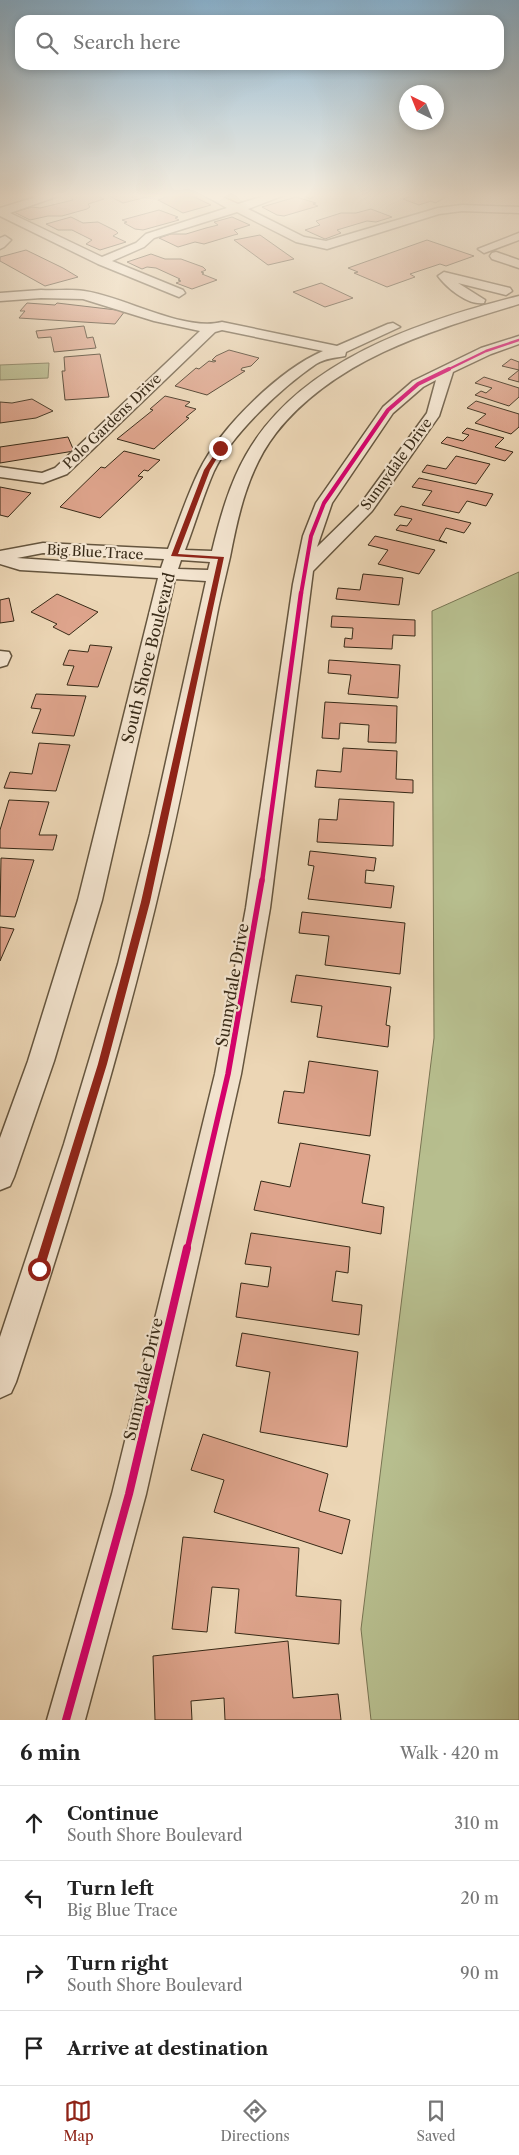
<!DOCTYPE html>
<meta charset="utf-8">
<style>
:root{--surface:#fff;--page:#f6f6f6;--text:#222;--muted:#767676;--line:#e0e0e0;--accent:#8f2418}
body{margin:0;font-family:"Libre Caslon Text",serif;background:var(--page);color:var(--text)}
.compass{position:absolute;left:399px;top:85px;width:45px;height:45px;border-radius:50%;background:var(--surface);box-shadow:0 2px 8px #0003;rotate:317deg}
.stop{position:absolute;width:15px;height:15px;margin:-11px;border:4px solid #8f2418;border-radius:50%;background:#fff}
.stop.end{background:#8f2418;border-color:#fff;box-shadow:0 1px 5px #0008}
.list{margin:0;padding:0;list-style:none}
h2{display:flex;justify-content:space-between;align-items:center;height:65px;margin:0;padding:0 20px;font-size:21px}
h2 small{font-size:16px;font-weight:400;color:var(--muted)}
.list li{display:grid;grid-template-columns:32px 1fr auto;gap:15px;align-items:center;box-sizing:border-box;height:75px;padding:0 20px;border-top:1px solid var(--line)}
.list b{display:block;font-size:19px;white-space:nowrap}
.list p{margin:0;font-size:16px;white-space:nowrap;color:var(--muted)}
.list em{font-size:16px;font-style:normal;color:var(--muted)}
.icon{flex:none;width:28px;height:28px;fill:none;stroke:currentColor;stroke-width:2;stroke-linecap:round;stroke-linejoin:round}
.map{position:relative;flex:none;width:519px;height:1720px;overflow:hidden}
.search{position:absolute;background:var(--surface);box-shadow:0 2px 8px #0003;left:15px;right:15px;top:15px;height:55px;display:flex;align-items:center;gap:12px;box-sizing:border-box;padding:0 18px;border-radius:15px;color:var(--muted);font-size:19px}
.sheet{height:365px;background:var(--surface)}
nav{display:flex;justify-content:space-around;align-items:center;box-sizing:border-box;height:70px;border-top:1px solid var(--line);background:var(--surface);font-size:14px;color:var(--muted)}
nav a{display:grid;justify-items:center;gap:2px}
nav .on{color:var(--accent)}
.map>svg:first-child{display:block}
</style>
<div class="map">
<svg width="519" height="1720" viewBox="0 0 519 1720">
<rect width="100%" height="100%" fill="#ecd6b5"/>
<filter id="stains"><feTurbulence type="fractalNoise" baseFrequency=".004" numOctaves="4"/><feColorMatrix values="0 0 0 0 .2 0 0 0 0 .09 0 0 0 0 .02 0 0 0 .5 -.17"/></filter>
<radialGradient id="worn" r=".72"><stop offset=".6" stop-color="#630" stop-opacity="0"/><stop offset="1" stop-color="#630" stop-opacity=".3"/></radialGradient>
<path fill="#b7be8e" stroke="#787452" d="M49 363 48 378 0 380V365Z
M519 572V1720H371L361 1629 434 1038 432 611Z"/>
<path fill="#dea48c" stroke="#382a17" d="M93 194 104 199 88 204 90 207 87 209 62 216H48L30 220 14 212 32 207 40 208 73 200 70 196 75 195Z
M105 194H148L151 196 123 203Z
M174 194H188L211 205 183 213 158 200Z
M417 194H449L451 195 435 203 431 201 419 205 403 199Z
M296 197 316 203 313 204 318 206 284 216 277 215 262 207Z
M371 209 392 217 376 222 367 221 337 230 341 233 325 239 305 230 320 225 316 221 319 220 341 213H356Z
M159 210 178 217 175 218 179 220 143 230 135 229 124 223 127 222 122 220Z
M71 217 83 223 98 222 116 231 118 233 113 236 126 242 100 250 86 244 92 240 72 230H58L46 224Z
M232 217 250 225 234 230 238 234 234 235 204 244 195 242 178 247 159 238 171 234H186L206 228 218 225 214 222Z
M260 235 294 259 268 265 234 240Z
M427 240 474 256 446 266 440 264 410 274 415 277 387 287 354 273 358 272 348 268Z
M26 250 63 268 78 277 45 286 0 261V257Z
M151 254 165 259H181L203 267 206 270 201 272 204 273 202 274 217 280 192 289 176 283 181 281 178 280 180 279 156 268 147 267 142 269 127 262Z
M321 283 353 298 325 307 293 292Z
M27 303 55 305 57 303 125 311 115 324 19 318 25 311H20Z
M84 326 87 338 93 337 96 348 54 352 51 337 38 338 36 331Z
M229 350 259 358 251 366 242 368 241 370 245 371 207 395 175 386 196 368 199 369 209 361 214 362 216 361 212 360 216 356Z
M100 354 109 397 65 400 62 371H65L64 357Z
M511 359 519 362V382L508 379 519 370 502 366Z
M484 377 519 388V397L509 406 475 395 481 391 486 393 492 388 475 383Z
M165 396 190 402 185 406 196 409 186 417 189 418 154 449 117 439 153 410 150 409Z
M32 399 53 411 36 418 0 423V402L12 403Z
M476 401 519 414V427L511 434 475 423 486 414 467 408Z
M467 428 504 438 495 447 513 452 505 461 441 443 447 437 463 441 469 435 462 433Z
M68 437 74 451 0 463V447Z
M124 451 160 460 148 471 144 470 138 476 143 477 100 518 60 507 101 467 105 468Z
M456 456 490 464 476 484 422 472 427 465 446 469Z
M419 478 493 494 486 506 467 501 459 513 422 505 432 491 412 487Z
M0 487 31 493 8 517 0 515Z
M401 506 471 523 464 533 446 528 439 540 447 543 396 530 400 525 407 526 412 519 394 515Z
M375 536 435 550 419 574 378 564 388 550 368 545Z
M363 574 403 578 399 605 336 599 338 588 360 590Z
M57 594 98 612 69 635 53 627 57 624 31 612Z
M9 598 14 621 0 623V600Z
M332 616 415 620V636L393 635 392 649 344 647 345 638 352 639 353 628 331 627Z
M90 645 112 647 98 687 67 685 74 666 63 665 69 650 88 652Z
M329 660 400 665 398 698 348 694 351 675 328 673Z
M36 694 86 696 74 736 32 733 41 709 31 708Z
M325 702 397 706 396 743 368 742 369 725 340 723 339 739 322 738Z
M39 743 70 745 56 791 4 788 10 772 32 774Z
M343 748 397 751 396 779 413 780V793L315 787 317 770 341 772Z
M339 799 394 802 393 846 317 842 319 819 337 820Z
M9 800 49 802 39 835H57L53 850 0 848V830Z
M310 851 376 858 374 871 366 870 365 883 394 886 391 908 308 899 314 866 308 865Z
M1 858 34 860 15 917 0 916Z
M302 912 405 923 400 974 325 965 329 936 299 933Z
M0 927 14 929 0 961Z
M296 975 391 987 386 1025 390 1026 388 1047 317 1037 322 1006 291 1002Z
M309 1061 378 1071 370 1136 278 1123 284 1091 304 1093Z
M300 1143 370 1155 362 1203 384 1207 381 1234 254 1210 261 1181 290 1187Z
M251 1233 350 1247 348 1273 336 1271 332 1301 362 1305 359 1335 236 1317 241 1283 268 1287 271 1267 245 1264Z
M242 1333 358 1352 347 1447 260 1432 270 1372 236 1366Z
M203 1434 328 1474 319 1511 350 1520 342 1554 214 1512 224 1480 191 1470Z
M183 1537 299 1548 296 1596 341 1600 339 1644 235 1633 239 1589 212 1587 207 1632 172 1629Z
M288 1641 293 1698 338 1694 341 1720H225L224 1698 191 1701 192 1720H155L153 1656Z"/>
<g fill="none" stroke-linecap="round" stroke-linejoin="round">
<defs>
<path id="minor" d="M46 194H64L10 213 102 257 136 243 146 234 227 208 202 194H216L238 204 270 194H287L248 209 304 237 326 241 438 208 462 205 519 207V213L462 211 439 214 327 249 296 242 237 212 154 238 144 247 112 261 183 290 185 293 179 297 98 264 0 216V208Z
M303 194H315V195L310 198Z
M519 233V240L484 253 478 249Z
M5 236 11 240 4 247 0 249V238Z
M496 252 519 260V268L492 259 490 256 492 253Z
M444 272 510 288 512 291 506 295 458 283 485 300 484 303C468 306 446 287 438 276Z
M41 290C55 291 70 289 84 291 123 296 183 332 222 322L337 346 388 324 393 323 400 327 346 352 345 356C335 358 326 358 316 364 282 387 232 434 214 471 203 496 195 524 185 550L212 551C220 518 229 485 246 455 299 361 420 321 519 296V304C430 331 336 358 276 433 248 469 238 515 230 557 225 579 219 602 215 625 198 708 183 792 163 874 123 1046 71 1214 16 1382L11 1393 0 1398V1337L64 1144 118 964 150 834 206 581 175 579 102 900 54 1061 14 1177 10 1186 0 1190V1138L28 1061 78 900 158 578 20 570 0 564V551L43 543 168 549C178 523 187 496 199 471 220 428 279 370 323 351L222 330 215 332 67 474 43 483 0 477V467L42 473 55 468 200 331 154 321 83 299 41 298 0 301V293ZM43 553 164 559 161 568 17 558ZM181 560 210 562 208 570 178 569Z
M519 336V344L491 354 453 372 439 416 372 511 313 571 270 908 241 1074 146 1494 85 1720H47L112 1494 215 1074 246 908 293 584 303 536 316 503 383 407 413 381 481 348ZM436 380 427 413 360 505 317 547 332 503 393 413 423 387Z
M0 651 9 652 11 656 7 665 0 667Z"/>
</defs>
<use href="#minor" stroke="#65553e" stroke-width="3"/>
<use href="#minor" fill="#f3e4cf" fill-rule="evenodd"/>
<defs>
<path id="cycleway-far4" d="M447 370 486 351 519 340"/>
<path id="cycleway-far3" d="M301 594 311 536 324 503 388 410 418 384 449 369"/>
<path id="cycleway-far2" d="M262 882 301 593"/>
<path id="cycleway-far1" d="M187 1250 228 1074 262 880"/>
<path id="cycleway" d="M66 1720 129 1494 187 1248"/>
</defs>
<use href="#cycleway-far4" stroke="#f3e4cf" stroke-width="4.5"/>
<use href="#cycleway-far3" stroke="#f3e4cf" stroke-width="6"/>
<use href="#cycleway-far2" stroke="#f3e4cf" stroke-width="7"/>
<use href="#cycleway-far1" stroke="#f3e4cf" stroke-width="9"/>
<use href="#cycleway" stroke="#f3e4cf" stroke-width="11"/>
<use href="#cycleway-far4" stroke="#d6006c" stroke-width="2.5"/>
<use href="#cycleway-far3" stroke="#d6006c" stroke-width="4"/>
<use href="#cycleway-far2" stroke="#d6006c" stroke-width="4.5"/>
<use href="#cycleway-far1" stroke="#d6006c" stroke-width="5.5"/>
<use href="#cycleway" stroke="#d6006c" stroke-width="8"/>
</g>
<linearGradient id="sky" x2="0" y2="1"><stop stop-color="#89b5d4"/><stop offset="0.45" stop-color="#f6edde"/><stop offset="1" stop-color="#f6edde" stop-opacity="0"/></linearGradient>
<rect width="519" height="435" fill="url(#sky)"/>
<path fill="#8f2418" d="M220 446 223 448 210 470 178 554 224 557 150 902 107 1064 44 1269 39 1274 34 1269 98 1064 141 902 218 559 171 556 204 470Z"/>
<g text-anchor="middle" stroke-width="4.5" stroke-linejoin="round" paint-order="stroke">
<g font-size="14" fill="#382a17" stroke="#f3e4cf">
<text transform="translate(112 421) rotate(-44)" y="5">Polo Gardens Drive</text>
<text transform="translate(396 464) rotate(-54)" y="5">Sunnydale Drive</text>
<text transform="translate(95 552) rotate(3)" y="5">Big Blue Trace</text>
</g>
<g font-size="16" fill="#382a17" stroke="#f3e4cf">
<text transform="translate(148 658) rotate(-76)" y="6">South Shore Boulevard</text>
<text transform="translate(232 985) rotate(-80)" y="6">Sunnydale Drive</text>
<text transform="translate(143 1379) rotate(-77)" y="6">Sunnydale Drive</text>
</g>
</g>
<rect width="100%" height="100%" filter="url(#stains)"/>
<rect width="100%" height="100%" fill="url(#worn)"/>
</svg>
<svg class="compass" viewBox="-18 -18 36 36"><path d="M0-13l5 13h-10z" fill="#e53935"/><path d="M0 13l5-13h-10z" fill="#767676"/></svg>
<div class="stop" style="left:39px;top:1269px"></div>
<div class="stop end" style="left:220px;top:448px"></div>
<div class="search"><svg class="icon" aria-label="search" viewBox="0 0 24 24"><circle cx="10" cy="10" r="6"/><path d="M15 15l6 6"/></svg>Search here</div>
</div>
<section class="sheet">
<h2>6 min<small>Walk · 420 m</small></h2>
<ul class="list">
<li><svg class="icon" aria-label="ahead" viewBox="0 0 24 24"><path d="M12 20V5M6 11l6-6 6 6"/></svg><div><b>Continue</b><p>South Shore Boulevard</p></div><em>310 m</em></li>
<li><svg class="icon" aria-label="left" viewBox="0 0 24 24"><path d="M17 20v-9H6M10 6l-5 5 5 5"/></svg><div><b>Turn left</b><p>Big Blue Trace</p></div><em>20 m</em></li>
<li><svg class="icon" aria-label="right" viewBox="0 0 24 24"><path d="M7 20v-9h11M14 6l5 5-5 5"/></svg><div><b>Turn right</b><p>South Shore Boulevard</p></div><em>90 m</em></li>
<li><svg class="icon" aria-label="arrive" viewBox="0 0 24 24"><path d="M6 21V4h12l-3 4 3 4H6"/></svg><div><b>Arrive at destination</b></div></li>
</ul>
</section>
<nav>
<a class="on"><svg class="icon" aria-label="map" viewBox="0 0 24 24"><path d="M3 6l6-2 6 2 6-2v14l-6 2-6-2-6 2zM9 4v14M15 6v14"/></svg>Map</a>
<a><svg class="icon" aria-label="directions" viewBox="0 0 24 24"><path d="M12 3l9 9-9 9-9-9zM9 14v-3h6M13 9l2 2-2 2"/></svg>Directions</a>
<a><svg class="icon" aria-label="saved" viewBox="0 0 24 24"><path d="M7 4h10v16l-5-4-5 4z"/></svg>Saved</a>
</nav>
